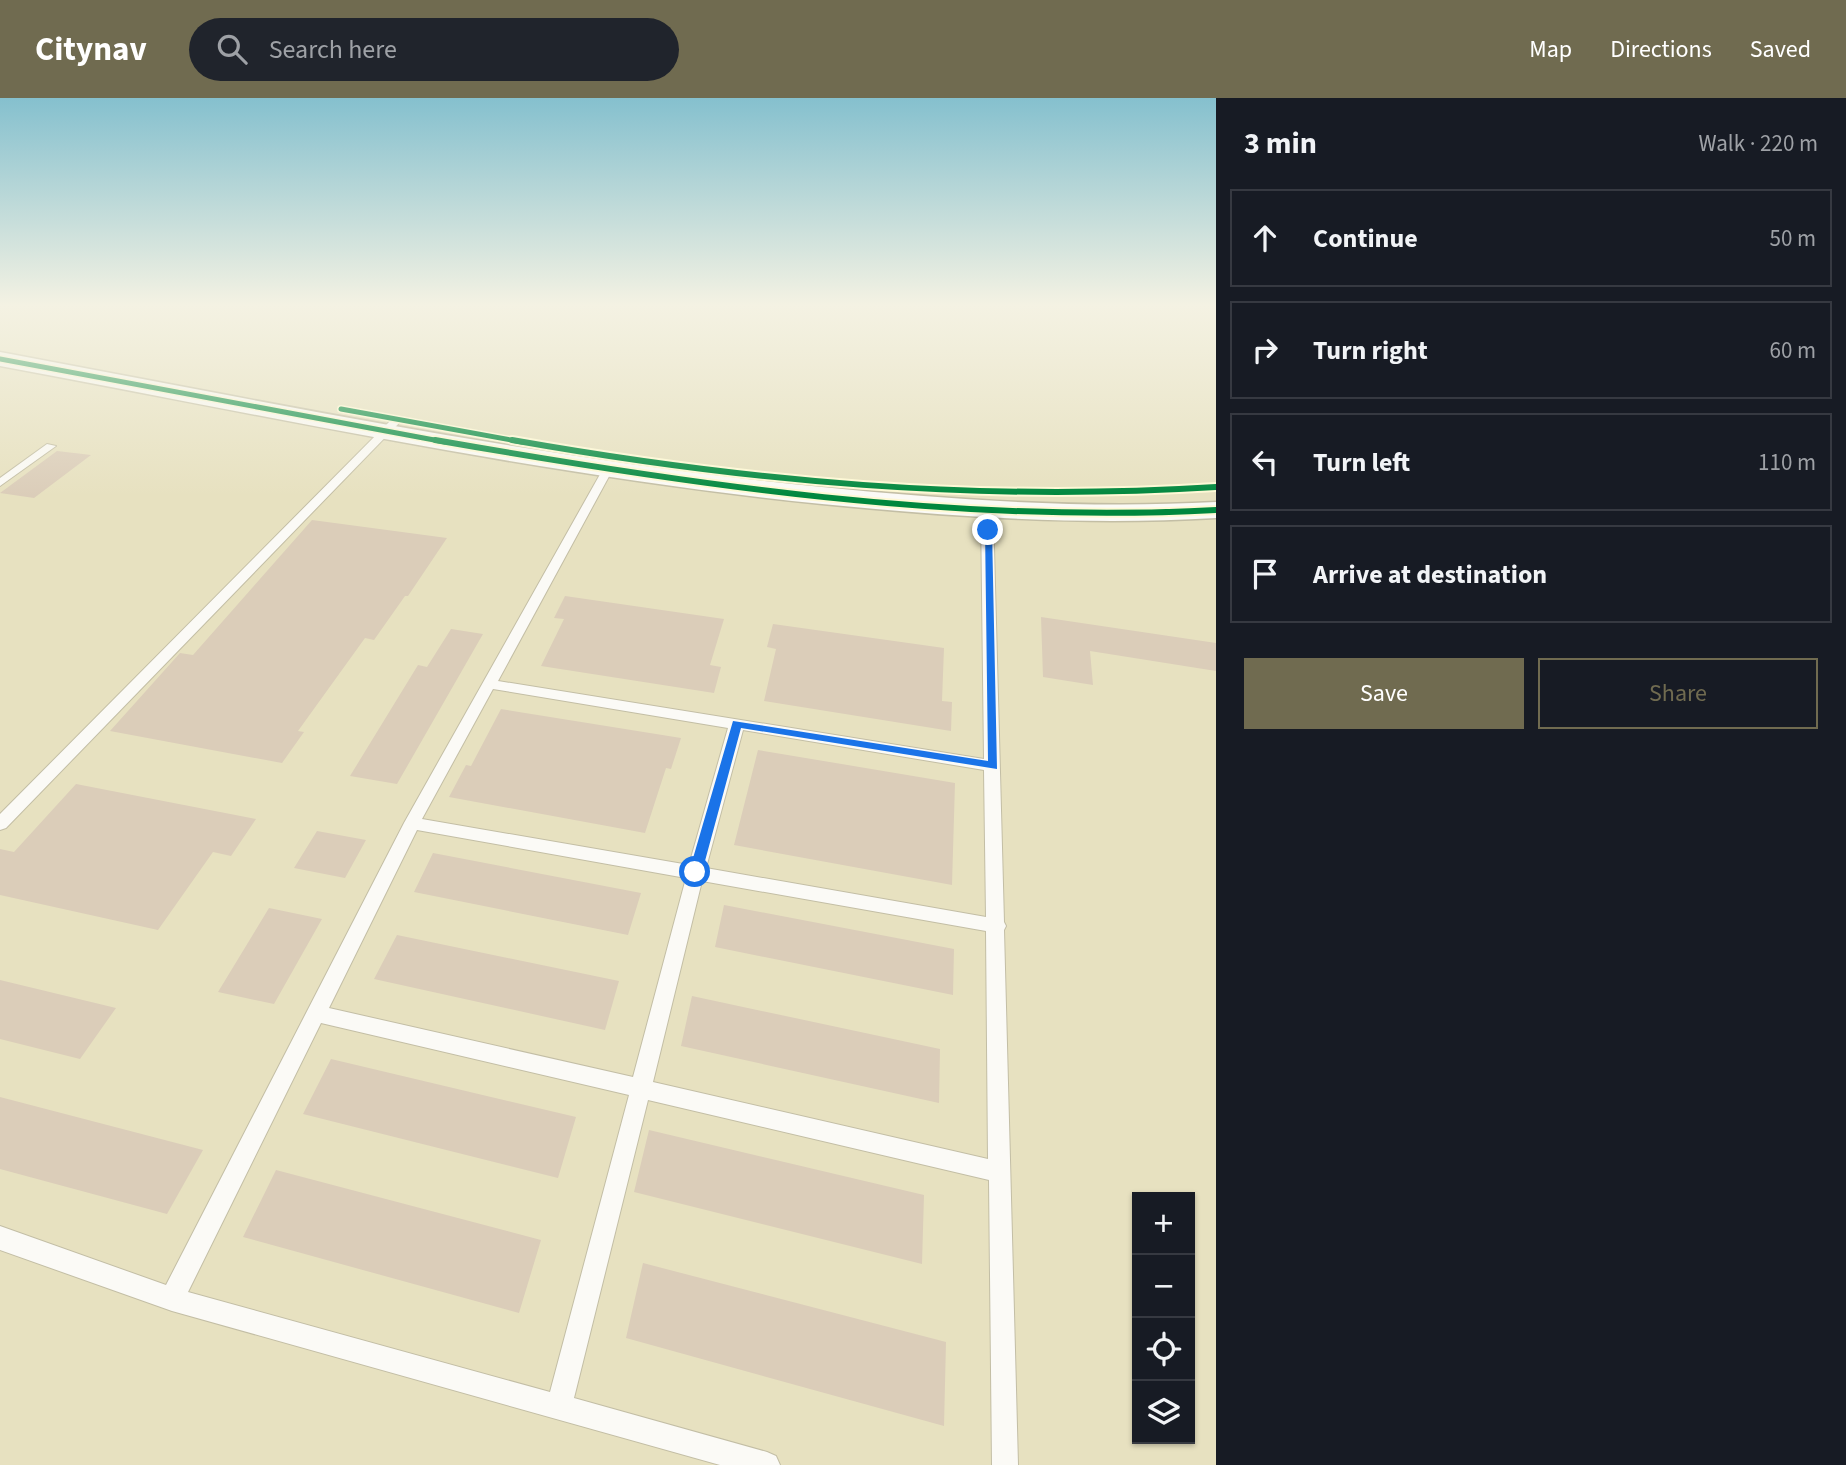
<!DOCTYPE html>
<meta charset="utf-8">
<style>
:root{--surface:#171b24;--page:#20242c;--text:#f1f3f6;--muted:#9ea1a6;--line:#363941;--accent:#706b50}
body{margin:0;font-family:"Source Sans 3",sans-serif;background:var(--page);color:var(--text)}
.controls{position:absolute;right:21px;bottom:21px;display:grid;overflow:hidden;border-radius:0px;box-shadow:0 2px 5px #0004}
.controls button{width:63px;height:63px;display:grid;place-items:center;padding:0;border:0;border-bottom:2px solid var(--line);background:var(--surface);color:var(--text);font:35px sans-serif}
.stop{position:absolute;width:21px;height:21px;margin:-16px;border:5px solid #1a73e8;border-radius:50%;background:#fff}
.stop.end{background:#1a73e8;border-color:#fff;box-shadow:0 2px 7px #0008}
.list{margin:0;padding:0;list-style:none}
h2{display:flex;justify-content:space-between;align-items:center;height:91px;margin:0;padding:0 28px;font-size:30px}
h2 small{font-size:23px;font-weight:400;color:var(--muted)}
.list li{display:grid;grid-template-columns:46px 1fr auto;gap:21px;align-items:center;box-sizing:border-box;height:98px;margin:0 14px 14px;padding:0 14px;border:2px solid var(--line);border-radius:0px}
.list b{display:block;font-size:26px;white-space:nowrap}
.list em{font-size:23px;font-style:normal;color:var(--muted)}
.actions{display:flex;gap:14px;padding:21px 28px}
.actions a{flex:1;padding:16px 0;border:2px solid var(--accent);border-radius:0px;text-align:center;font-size:24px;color:var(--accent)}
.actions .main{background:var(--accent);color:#fff}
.icon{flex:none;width:38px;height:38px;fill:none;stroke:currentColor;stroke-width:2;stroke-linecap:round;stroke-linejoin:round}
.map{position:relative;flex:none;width:1216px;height:1367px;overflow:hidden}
header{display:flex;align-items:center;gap:42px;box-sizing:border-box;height:98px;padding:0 35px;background:var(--accent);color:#fff}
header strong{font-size:33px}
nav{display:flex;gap:38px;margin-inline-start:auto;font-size:24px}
.search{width:490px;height:63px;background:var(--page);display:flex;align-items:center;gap:18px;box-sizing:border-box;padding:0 24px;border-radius:38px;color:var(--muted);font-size:26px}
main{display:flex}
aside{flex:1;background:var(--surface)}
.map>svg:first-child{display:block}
</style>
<header>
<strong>Citynav</strong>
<div class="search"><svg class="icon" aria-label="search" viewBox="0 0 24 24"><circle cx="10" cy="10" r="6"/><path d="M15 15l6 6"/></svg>Search here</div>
<nav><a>Map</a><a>Directions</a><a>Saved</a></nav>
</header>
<main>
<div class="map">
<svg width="1216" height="1367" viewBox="0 0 1216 1367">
<rect width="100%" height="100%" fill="#e7e1c0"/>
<path fill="#dbcdb9" d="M57 353 91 357 34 400 0 395Z
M312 422 447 440 408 498H405L374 542 365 540 298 633 304 634 282 665 110 633 180 555 193 557Z
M565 498 724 521 710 567 721 569 714 595 541 568 564 521 554 520Z
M1041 519 1216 545V573L1090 553 1093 587 1043 579Z
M773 526 944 550 942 603 952 604 951 633 764 603 776 551 767 549Z
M451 531 483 536 397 686 350 678 418 567 427 569Z
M501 611 681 640 671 671 666 670 645 735 449 699 466 667 471 668Z
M758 652 955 685 952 787 734 747Z
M76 686 256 721 231 758 213 754 158 832 0 797V751L14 754Z
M317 733 366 742 345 780 294 770Z
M433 755 641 795 628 837 414 794Z
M724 807 954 851 953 897 715 849Z
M269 810 322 821 274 906 218 894Z
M397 837 619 883 605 932 374 881Z
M0 882 116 910 80 961 0 941Z
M692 898 940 951 939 1005 681 948Z
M331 961 576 1019 558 1080 303 1016Z
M0 999 203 1052 167 1116 0 1071Z
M649 1032 924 1097 922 1166 634 1094Z
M276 1072 541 1142 519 1215 243 1139Z
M643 1165 946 1244 944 1328 626 1240Z"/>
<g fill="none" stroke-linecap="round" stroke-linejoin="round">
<defs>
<path id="lane" d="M394 319 403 321 6 730 0 732V716Z
M47 346 56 348 0 388V380Z
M608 368 613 371 498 583 984 661 981 412 987 409 993 412 1004 824 1006 828 1004 832 1018 1367H992L989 1082 648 1002 574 1300 767 1354 776 1358 780 1367H720L172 1213 0 1152V1128L166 1187 404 725 603 371ZM493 591 728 630 689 767 422 721ZM743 632 984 672 986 819 706 770ZM417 732 686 780 633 979 329 910ZM702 783 986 833 988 1061 653 984ZM321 925 629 997 550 1294 188 1194Z"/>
<path id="primary" d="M0 254C273 305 545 362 822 389 953 402 1084 411 1216 404V420C1084 428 953 419 822 406 545 378 273 319 0 268Z"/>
</defs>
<use href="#lane" stroke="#c3bea5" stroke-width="2"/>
<use href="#primary" stroke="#c3bea5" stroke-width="3"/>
<use href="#lane" fill="#fbfaf6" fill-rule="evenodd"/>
<use href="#primary" fill="#fbfaf6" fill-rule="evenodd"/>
<defs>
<path id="cycleway-far1" d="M0 261 445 344
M341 311 522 344"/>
<path id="cycleway" d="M435 342C692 387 955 426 1216 412
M512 342C750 384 975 404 1216 389"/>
</defs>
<use href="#cycleway-far1" stroke="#fef9d5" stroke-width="8"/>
<use href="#cycleway" stroke="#fef9d5" stroke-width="10"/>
<use href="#cycleway-far1" stroke="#00873e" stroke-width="5"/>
<use href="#cycleway" stroke="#00873e" stroke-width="6"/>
</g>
<linearGradient id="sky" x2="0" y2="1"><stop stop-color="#85c0ce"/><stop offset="0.52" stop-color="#f4f2e3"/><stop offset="1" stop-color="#f4f2e3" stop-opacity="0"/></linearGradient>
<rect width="1216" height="398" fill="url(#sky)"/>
<path fill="#1a73e8" d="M985 430 992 432 997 671 741 630 702 774 700 777H691L689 774 733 623 988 663Z"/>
</svg>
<div class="controls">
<button>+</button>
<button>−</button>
<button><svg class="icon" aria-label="locate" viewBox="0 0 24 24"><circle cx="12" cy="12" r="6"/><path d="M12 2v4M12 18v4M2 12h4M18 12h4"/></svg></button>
<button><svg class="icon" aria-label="layers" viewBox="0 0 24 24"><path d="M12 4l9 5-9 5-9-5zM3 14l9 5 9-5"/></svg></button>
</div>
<div class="stop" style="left:695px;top:774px"></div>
<div class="stop end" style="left:988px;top:432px"></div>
</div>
<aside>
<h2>3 min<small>Walk · 220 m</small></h2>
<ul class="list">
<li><svg class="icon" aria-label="ahead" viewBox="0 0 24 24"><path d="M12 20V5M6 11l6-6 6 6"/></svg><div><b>Continue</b></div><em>50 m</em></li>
<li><svg class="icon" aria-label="right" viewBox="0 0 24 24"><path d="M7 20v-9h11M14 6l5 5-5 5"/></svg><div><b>Turn right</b></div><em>60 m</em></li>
<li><svg class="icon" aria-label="left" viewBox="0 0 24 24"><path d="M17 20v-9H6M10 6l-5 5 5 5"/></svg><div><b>Turn left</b></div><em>110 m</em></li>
<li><svg class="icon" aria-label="arrive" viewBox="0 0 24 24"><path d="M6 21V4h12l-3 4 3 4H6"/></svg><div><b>Arrive at destination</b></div></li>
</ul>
<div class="actions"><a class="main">Save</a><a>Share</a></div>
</aside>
</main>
